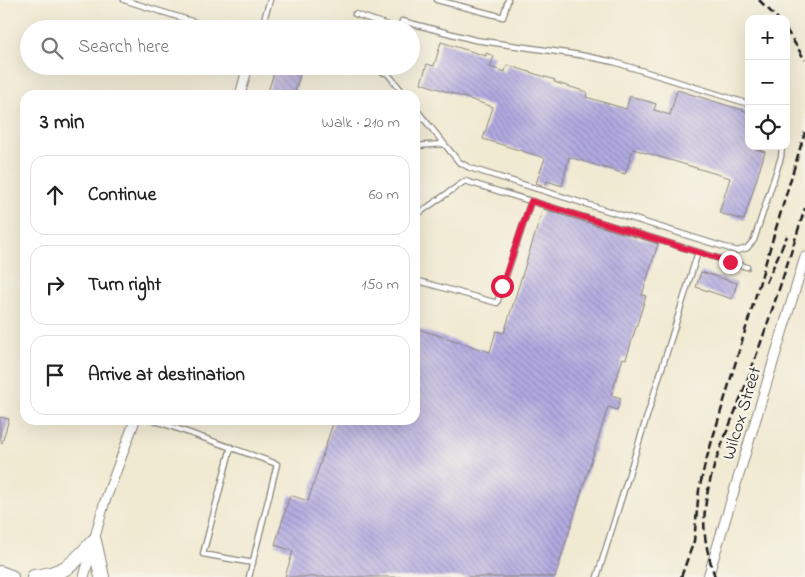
<!DOCTYPE html>
<meta charset="utf-8">
<style>
:root{--surface:#fff;--page:#f2f2f2;--text:#222;--muted:#767676;--line:#e0e0e0}
body{margin:0;font-family:"Indie Flower",sans-serif;background:var(--page);color:var(--text)}
.controls{position:absolute;right:15px;top:15px;display:grid;overflow:hidden;border-radius:10px;box-shadow:0 5px 20px #0002}
.controls button{width:45px;height:45px;display:grid;place-items:center;padding:0;border:0;border-bottom:1px solid var(--line);background:var(--surface);color:var(--text);font:25px sans-serif}
.stop{position:absolute;width:15px;height:15px;margin:-11px;border:4px solid #e11d48;border-radius:50%;background:#fff}
.stop.end{background:#e11d48;border-color:#fff;box-shadow:0 1px 5px #0008}
.list{margin:0;padding:0;list-style:none}
h2{display:flex;justify-content:space-between;align-items:center;height:65px;margin:0;padding:0 20px;font-size:21px}
h2 small{font-size:16px;font-weight:400;color:var(--muted)}
.list li{display:grid;grid-template-columns:32px 1fr auto;gap:15px;align-items:center;box-sizing:border-box;height:80px;margin:0 10px 10px;padding:0 10px;border:1px solid var(--line);border-radius:15px}
.list b{display:block;font-size:19px;white-space:nowrap}
.list em{font-size:16px;font-style:normal;color:var(--muted)}
.icon{flex:none;width:28px;height:28px;fill:none;stroke:currentColor;stroke-width:2;stroke-linecap:round;stroke-linejoin:round}
.map{position:relative;flex:none;width:805px;height:577px;overflow:hidden}
.search{position:absolute;background:var(--surface);box-shadow:0 5px 20px #0002;left:20px;top:20px;width:400px;height:55px;display:flex;align-items:center;gap:12px;box-sizing:border-box;padding:0 18px;border-radius:28px;color:var(--muted);font-size:19px}
.panel{position:absolute;background:var(--surface);box-shadow:0 5px 20px #0002;left:20px;top:90px;width:400px;height:335px;border-radius:15px}
.map>svg:first-child{display:block}
</style>
<div class="map">
<svg width="805" height="577" viewBox="0 0 805 577">
<defs>
<pattern id="building-back-hatch" width="6" height="6" patternUnits="userSpaceOnUse" patternTransform="scale(1.25)"><rect width="6" height="6" fill="#b2aae1"/><path d="M-1 5l2 2M0 0l6 6M5-1l2 2" fill="none" stroke="#908ab6"/></pattern>
</defs>
<rect width="100%" height="100%" fill="#f7f3e8"/>
<filter id="ink" filterUnits="userSpaceOnUse"><feTurbulence type="fractalNoise" baseFrequency=".02" numOctaves="2"/><feDisplacementMap in="SourceGraphic" scale="10" xChannelSelector="R" yChannelSelector="G"/><feConvolveMatrix kernelMatrix="1 2 1 2 8 2 1 2 1" color-interpolation-filters="sRGB"/></filter>
<filter id="wash" filterUnits="userSpaceOnUse"><feTurbulence type="fractalNoise" baseFrequency=".0096" numOctaves="4" result="noise"/><feDisplacementMap in="SourceGraphic" scale="20" xChannelSelector="R" yChannelSelector="G"/><feGaussianBlur stdDeviation="1.12" result="paint"/><feColorMatrix in="noise" values="0 0 0 0 0 0 0 0 0 0 0 0 0 0 0 0 0 1.4 0 .05"/><feComposite in="paint" operator="in"/></filter>
<g filter="url(#wash)">
<rect width="100%" height="100%" fill="#f1ead3"/>
<g id="blocks">
<path fill="url(#building-back-hatch)" d="M441 42 486 56V53L494 56 490 67 505 72 507 65 555 80 554 82 587 92 586 97 626 109 630 96 656 104 654 110 670 115 677 90 749 112V147L765 152 744 220 719 213 730 178 633 149 625 174 569 157 562 186 547 181 545 186 536 183 545 158 483 139 493 107 421 83 427 64 434 66Z
M276 66H287L301 71 294 95H267Z
M543 209 658 244 642 295 646 296 626 359 623 358 611 395 621 398 617 410 608 407 555 577H285L293 551 275 545 290 495 308 501 334 420H415V328L490 352 496 331 504 333Z
M701 272 737 283 732 299 696 287Z
M0 417 9 419 2 443 0 442Z"/>
</g>
</g>
<g filter="url(#ink)">
<use href="#blocks" fill-opacity="0" stroke="#868378" stroke-width="1"/>
<g fill="none" stroke-linecap="round" stroke-linejoin="round">
<defs>
<path id="service" d="M124 0 217 29
M437 0 503 17 508 0
M355 14 399 29
M261 29 270 0
M400 29 402 21 475 40 580 55 614 62 749 104
M366 66 388 74 405 95
M388 74 390 66
M415 108 459 162 470 168 737 251 747 248 754 240 781 157 782 146
M415 146 443 144
M415 216 465 181 747 267
M415 280 497 303 531 201
M153 420 277 464 249 577
M231 447 203 554 253 563
M597 577 698 252"/>
<path id="minor" d="M240 95 248 66
M84 577 104 504 135 420
M708 577 805 257"/>
<path id="secondary" d="M94 541 102 577
M0 573 11 577
M34 577C67 573 73 564 94 541"/>
</defs>
<use href="#service" stroke="#868378" stroke-width="7"/>
<use href="#minor" stroke="#868378" stroke-width="11"/>
<use href="#secondary" stroke="#868378" stroke-width="16"/>
<use href="#service" stroke="#fff" stroke-width="4.5"/>
<use href="#minor" stroke="#fff" stroke-width="9"/>
<use href="#secondary" stroke="#fff" stroke-width="14"/>
<path stroke="#1c1c1c" stroke-width="2.5" stroke-dasharray="8 4" stroke-linecap="butt" d="M759 0 778 19
M786 29 805 60
M766 283 787 236
M681 577 694 541 699 490 705 464 805 132
M715 577C708 555 702 534 705 510 709 465 732 423 747 381 768 324 787 266 805 208"/>
</g>
</g>
<g fill="none" stroke-linecap="round" stroke-linejoin="round" filter="url(#ink)">
<path stroke="#e11d48" stroke-width="6" d="M502 286 531 201 730 262"/>
</g>
<g text-anchor="middle" stroke-width="4.5" stroke-linejoin="round" paint-order="stroke">
<g font-size="18" fill="#1c1c1c" stroke="#f7f3e8">
<text transform="translate(741 413) rotate(-73)" y="6">Wilcox Street</text>
</g>
</g>
</svg>
<div class="controls">
<button>+</button>
<button>−</button>
<button><svg class="icon" aria-label="locate" viewBox="0 0 24 24"><circle cx="12" cy="12" r="6"/><path d="M12 2v4M12 18v4M2 12h4M18 12h4"/></svg></button>
</div>
<div class="stop" style="left:502px;top:286px"></div>
<div class="stop end" style="left:730px;top:262px"></div>
<div class="search"><svg class="icon" aria-label="search" viewBox="0 0 24 24"><circle cx="10" cy="10" r="6"/><path d="M15 15l6 6"/></svg>Search here</div>
<section class="panel">
<h2>3 min<small>Walk · 210 m</small></h2>
<ul class="list">
<li><svg class="icon" aria-label="ahead" viewBox="0 0 24 24"><path d="M12 20V5M6 11l6-6 6 6"/></svg><div><b>Continue</b></div><em>60 m</em></li>
<li><svg class="icon" aria-label="right" viewBox="0 0 24 24"><path d="M7 20v-9h11M14 6l5 5-5 5"/></svg><div><b>Turn right</b></div><em>150 m</em></li>
<li><svg class="icon" aria-label="arrive" viewBox="0 0 24 24"><path d="M6 21V4h12l-3 4 3 4H6"/></svg><div><b>Arrive at destination</b></div></li>
</ul>
</section>
</div>
